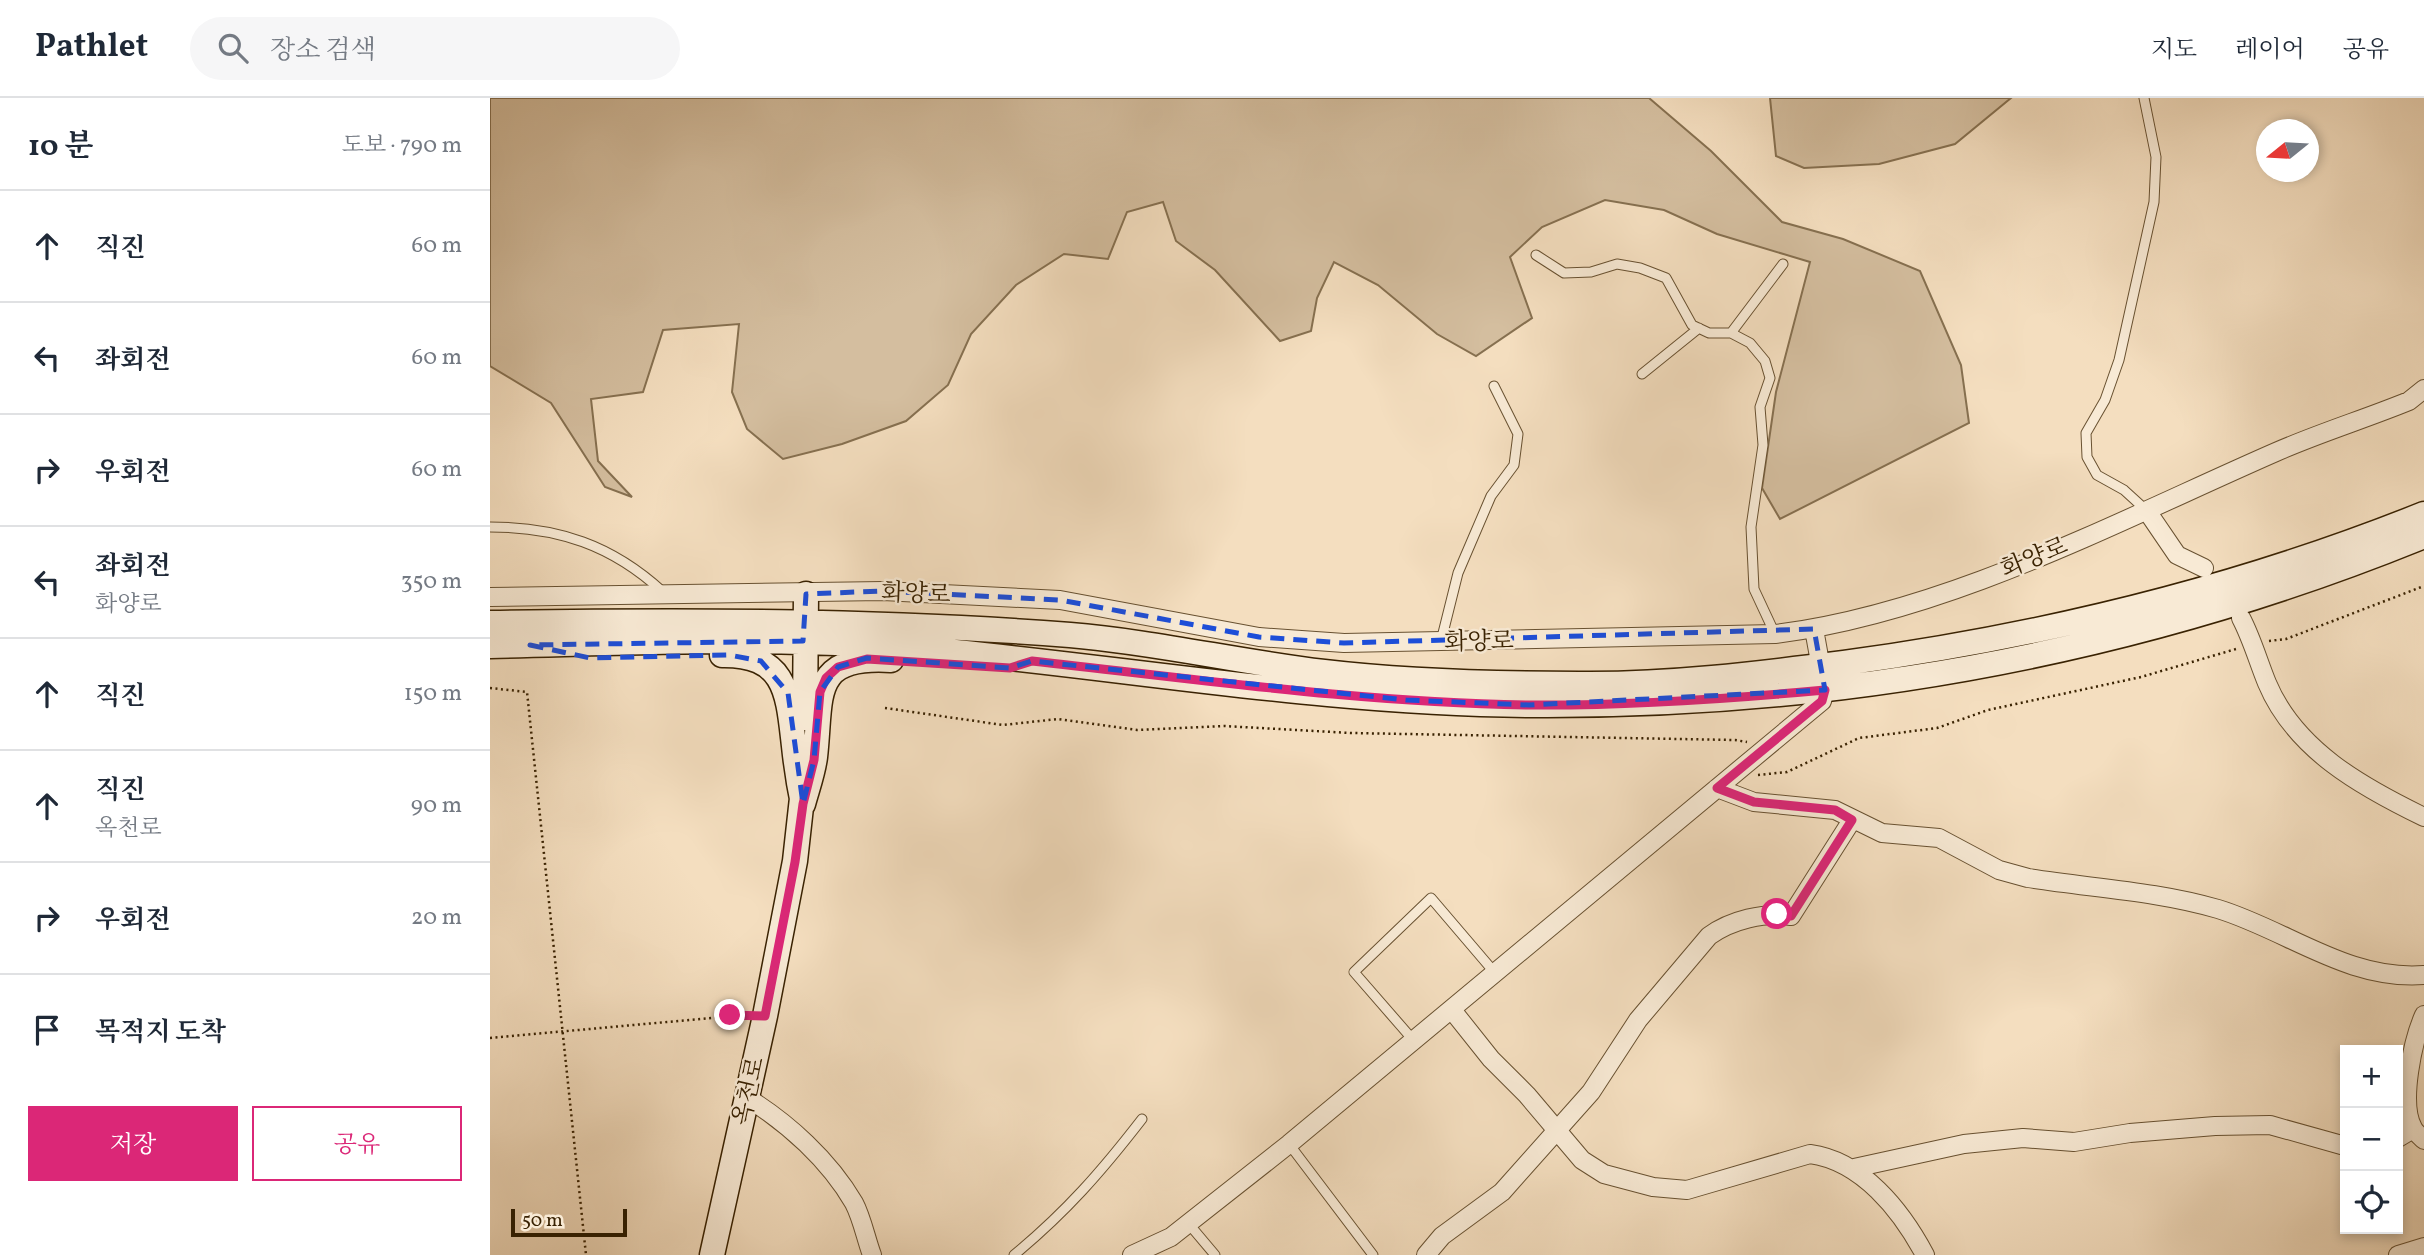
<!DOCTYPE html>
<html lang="ko">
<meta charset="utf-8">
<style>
:root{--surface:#fff;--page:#f6f6f7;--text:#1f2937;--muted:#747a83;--line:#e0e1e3;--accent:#db2777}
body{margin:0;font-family:Vollkorn,"Noto Serif KR",serif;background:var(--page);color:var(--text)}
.controls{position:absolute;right:21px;bottom:21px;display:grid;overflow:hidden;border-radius:0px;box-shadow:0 4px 10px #0003}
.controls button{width:63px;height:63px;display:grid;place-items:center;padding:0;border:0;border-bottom:2px solid var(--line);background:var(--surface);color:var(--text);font:35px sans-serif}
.compass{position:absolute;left:1766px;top:21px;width:63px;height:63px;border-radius:50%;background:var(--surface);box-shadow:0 4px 10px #0003;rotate:252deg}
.scale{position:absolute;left:21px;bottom:18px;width:116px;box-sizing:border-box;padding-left:7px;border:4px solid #392202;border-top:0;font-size:19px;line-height:24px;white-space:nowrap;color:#392202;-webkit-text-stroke:5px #f8ead5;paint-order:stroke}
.stop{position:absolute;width:21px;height:21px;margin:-16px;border:5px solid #db2777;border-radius:50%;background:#fff}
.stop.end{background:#db2777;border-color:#fff;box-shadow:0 2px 7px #0008}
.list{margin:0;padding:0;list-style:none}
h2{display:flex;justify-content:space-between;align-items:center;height:91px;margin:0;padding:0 28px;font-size:30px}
h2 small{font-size:23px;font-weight:400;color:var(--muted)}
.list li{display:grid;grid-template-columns:46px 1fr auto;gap:21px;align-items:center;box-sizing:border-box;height:112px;padding:0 28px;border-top:2px solid var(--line)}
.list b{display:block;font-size:26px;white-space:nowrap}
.list p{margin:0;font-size:23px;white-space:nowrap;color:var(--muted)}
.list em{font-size:23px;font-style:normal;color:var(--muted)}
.actions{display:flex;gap:14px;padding:21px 28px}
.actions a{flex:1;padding:16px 0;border:2px solid var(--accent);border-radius:0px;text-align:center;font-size:24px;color:var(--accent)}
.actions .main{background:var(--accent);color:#fff}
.icon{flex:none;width:38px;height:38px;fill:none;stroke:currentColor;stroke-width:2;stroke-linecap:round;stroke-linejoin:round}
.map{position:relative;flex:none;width:1934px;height:1157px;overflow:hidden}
header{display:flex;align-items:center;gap:42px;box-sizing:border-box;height:98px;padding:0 35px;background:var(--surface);border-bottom:2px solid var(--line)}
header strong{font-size:33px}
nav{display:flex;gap:38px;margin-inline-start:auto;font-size:24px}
.search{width:490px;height:63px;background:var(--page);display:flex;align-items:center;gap:18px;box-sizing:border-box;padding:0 24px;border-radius:38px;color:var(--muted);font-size:26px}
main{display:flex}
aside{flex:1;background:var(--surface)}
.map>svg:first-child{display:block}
</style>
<header>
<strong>Pathlet</strong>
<div class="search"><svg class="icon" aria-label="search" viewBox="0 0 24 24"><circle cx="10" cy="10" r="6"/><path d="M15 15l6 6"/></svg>장소 검색</div>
<nav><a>지도</a><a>레이어</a><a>공유</a></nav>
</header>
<main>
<aside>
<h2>10 분<small>도보 · 790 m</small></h2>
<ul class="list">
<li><svg class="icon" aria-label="ahead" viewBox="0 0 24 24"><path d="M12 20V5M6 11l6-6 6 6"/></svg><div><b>직진</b></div><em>60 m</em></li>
<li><svg class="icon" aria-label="left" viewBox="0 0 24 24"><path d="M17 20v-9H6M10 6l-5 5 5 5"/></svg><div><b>좌회전</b></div><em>60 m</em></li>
<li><svg class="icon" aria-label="right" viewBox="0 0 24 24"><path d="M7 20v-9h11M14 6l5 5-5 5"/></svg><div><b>우회전</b></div><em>60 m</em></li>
<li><svg class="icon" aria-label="left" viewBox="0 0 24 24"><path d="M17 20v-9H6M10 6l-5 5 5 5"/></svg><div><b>좌회전</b><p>화양로</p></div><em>350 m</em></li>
<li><svg class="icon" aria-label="ahead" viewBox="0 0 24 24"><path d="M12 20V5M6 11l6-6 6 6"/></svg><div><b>직진</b></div><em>150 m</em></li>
<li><svg class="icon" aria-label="ahead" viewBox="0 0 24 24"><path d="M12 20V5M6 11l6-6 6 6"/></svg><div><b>직진</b><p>옥천로</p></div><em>90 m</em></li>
<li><svg class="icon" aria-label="right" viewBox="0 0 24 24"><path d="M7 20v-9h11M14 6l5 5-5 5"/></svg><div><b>우회전</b></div><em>20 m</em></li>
<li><svg class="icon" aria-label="arrive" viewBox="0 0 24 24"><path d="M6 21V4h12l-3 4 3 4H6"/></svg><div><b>목적지 도착</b></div></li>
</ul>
<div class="actions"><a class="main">저장</a><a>공유</a></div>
</aside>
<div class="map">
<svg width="1934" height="1157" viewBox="0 0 1934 1157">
<rect width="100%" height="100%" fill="#f4debf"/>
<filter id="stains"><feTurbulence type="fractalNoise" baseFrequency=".00286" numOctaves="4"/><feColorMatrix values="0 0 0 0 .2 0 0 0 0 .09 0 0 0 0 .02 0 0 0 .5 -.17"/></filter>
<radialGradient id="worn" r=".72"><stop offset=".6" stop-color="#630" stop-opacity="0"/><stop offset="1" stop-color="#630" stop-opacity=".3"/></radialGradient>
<path fill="#d4be9f" stroke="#867050" stroke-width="2" d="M0 0H1159L1221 53 1292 124 1353 141 1430 173 1471 267 1479 325 1290 421 1272 390 1286 294 1320 164 1227 136 1174 112 1115 102 1052 129 1020 159 1042 220 986 258 947 236 888 187 844 164 827 200 821 233 790 243 725 172 686 143 673 104 637 114 618 161 574 156 526 187 481 236 458 287 416 323 352 346 293 361 257 331 242 294 249 226 173 232 153 294 101 301 108 363 142 399 115 389 61 305 0 268Z
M1280 0H1521L1465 46 1389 66 1314 70 1286 58Z"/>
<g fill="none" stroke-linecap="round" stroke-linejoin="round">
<defs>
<path id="service" d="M1654 0 1666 59 1664 104 1629 262 1615 302 1596 335 1597 359 1607 377 1634 392 1657 413
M1046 157 1074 175 1101 174 1127 166 1150 170 1176 180 1202 227 1219 235H1241L1260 245 1275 263 1280 280 1270 309 1273 347 1261 429 1264 491 1285 536
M1241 235 1293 166
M1152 276 1209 230
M0 429C68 429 122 447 173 494
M951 543 968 475 1001 398 1024 367 1028 336 1004 288
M924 943 864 874 941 800 1005 875
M799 1046 883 1157
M698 1125 725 1157
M524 1157C576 1114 611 1074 652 1021"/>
<path id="minor" d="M1657 413 1687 457 1714 470
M0 499 393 493 570 502 769 539 854 545 1285 536C1456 515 1628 423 1786 354 1829 335 1875 321 1919 303L1934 291
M1751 520C1762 541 1768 563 1777 585 1805 652 1872 689 1934 719
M1227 690 1264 704 1345 712 1392 735 1449 740 1509 772 1538 780C1600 790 1667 793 1728 811 1797 832 1858 883 1934 877
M962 912 1001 961 1037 997 1092 1062 1114 1076 1163 1089 1197 1092 1320 1056C1372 1063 1411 1112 1435 1157
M1934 917C1923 942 1909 1005 1923 1030 1925 1034 1930 1038 1934 1042
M256 999C298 1025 339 1062 364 1105 372 1120 376 1141 382 1157
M1908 1040 1923 1031
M1364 1070 1474 1046 1533 1040 1584 1044 1640 1035 1725 1028 1780 1027 1855 1048
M642 1157 681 1139 799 1046 1332 603 1335 592 1324 531
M936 1157 952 1138 1012 1094 1101 994 1148 922 1219 838C1241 822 1274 814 1301 818L1362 722
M1908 1157 1934 1149"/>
<path id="secondary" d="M0 525C195 522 386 522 580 537 665 544 749 564 834 574 918 584 1004 586 1089 586 1178 587 1267 576 1354 565 1554 538 1747 491 1934 416
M0 548C137 545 276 538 413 549 622 567 831 606 1041 607 1350 609 1647 555 1934 438
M232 557C297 556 298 596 304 648 306 667 309 687 313 706 317 691 323 675 325 659 332 598 319 557 401 562
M315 620 316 496
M222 1157 275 918 305 763 313 691"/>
</defs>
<use href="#service" stroke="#685131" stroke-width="11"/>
<use href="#minor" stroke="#685131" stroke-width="20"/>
<use href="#secondary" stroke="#392202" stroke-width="27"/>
<path stroke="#392202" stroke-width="2.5" stroke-dasharray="2 3.5" stroke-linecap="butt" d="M1779 543 1796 541 1934 488
M0 590 37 594 96 1157
M395 610 513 627 568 621 647 632 734 628 861 635 1245 642 1257 644
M1268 677 1297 674 1369 640 1447 630 1498 612 1651 579 1746 551
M0 940 254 917"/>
<use href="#service" stroke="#f8ead5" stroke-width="9"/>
<use href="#minor" stroke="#f8ead5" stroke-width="18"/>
<use href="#secondary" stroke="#f8ead5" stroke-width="24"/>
</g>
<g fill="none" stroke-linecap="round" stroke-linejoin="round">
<path stroke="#db2777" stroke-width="9" d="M240 917 275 918 305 764 313 706 324 662 330 594 336 580 348 569 377 561 520 570 542 563C707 581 873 605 1038 607 1137 608 1237 601 1335 592L1332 603 1227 690 1264 704 1345 712 1362 722 1301 818 1287 816"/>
</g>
<path fill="none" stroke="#1d4ed8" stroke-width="5" stroke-dasharray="14 9" stroke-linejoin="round" d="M393 493 570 502 769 539 854 545 1324 531 1335 592 1039 607 916 602 542 563 520 570 377 560 348 569 330 594 324 662 313 706 298 595 271 563 239 557 100 560 40 547 313 543 316 496Z"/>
<g text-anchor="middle" stroke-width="5" stroke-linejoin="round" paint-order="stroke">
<g font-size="24" fill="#392202" stroke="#f8ead5">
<text transform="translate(1544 459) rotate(-22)" y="8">화양로</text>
<text transform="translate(426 495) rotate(2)" y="8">화양로</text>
<text transform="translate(989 543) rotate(-1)" y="8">화양로</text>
<text transform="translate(258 993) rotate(-77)" y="8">옥천로</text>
</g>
</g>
<rect width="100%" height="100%" filter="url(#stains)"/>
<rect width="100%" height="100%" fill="url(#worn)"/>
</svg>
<div class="controls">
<button>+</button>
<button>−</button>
<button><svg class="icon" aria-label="locate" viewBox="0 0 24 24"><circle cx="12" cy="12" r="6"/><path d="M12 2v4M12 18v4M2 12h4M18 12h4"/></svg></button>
</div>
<svg class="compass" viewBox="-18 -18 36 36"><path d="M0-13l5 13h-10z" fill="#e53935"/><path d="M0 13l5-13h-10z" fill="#747a83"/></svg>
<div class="scale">50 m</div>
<div class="stop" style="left:1287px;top:816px"></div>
<div class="stop end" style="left:240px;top:917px"></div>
</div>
</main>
